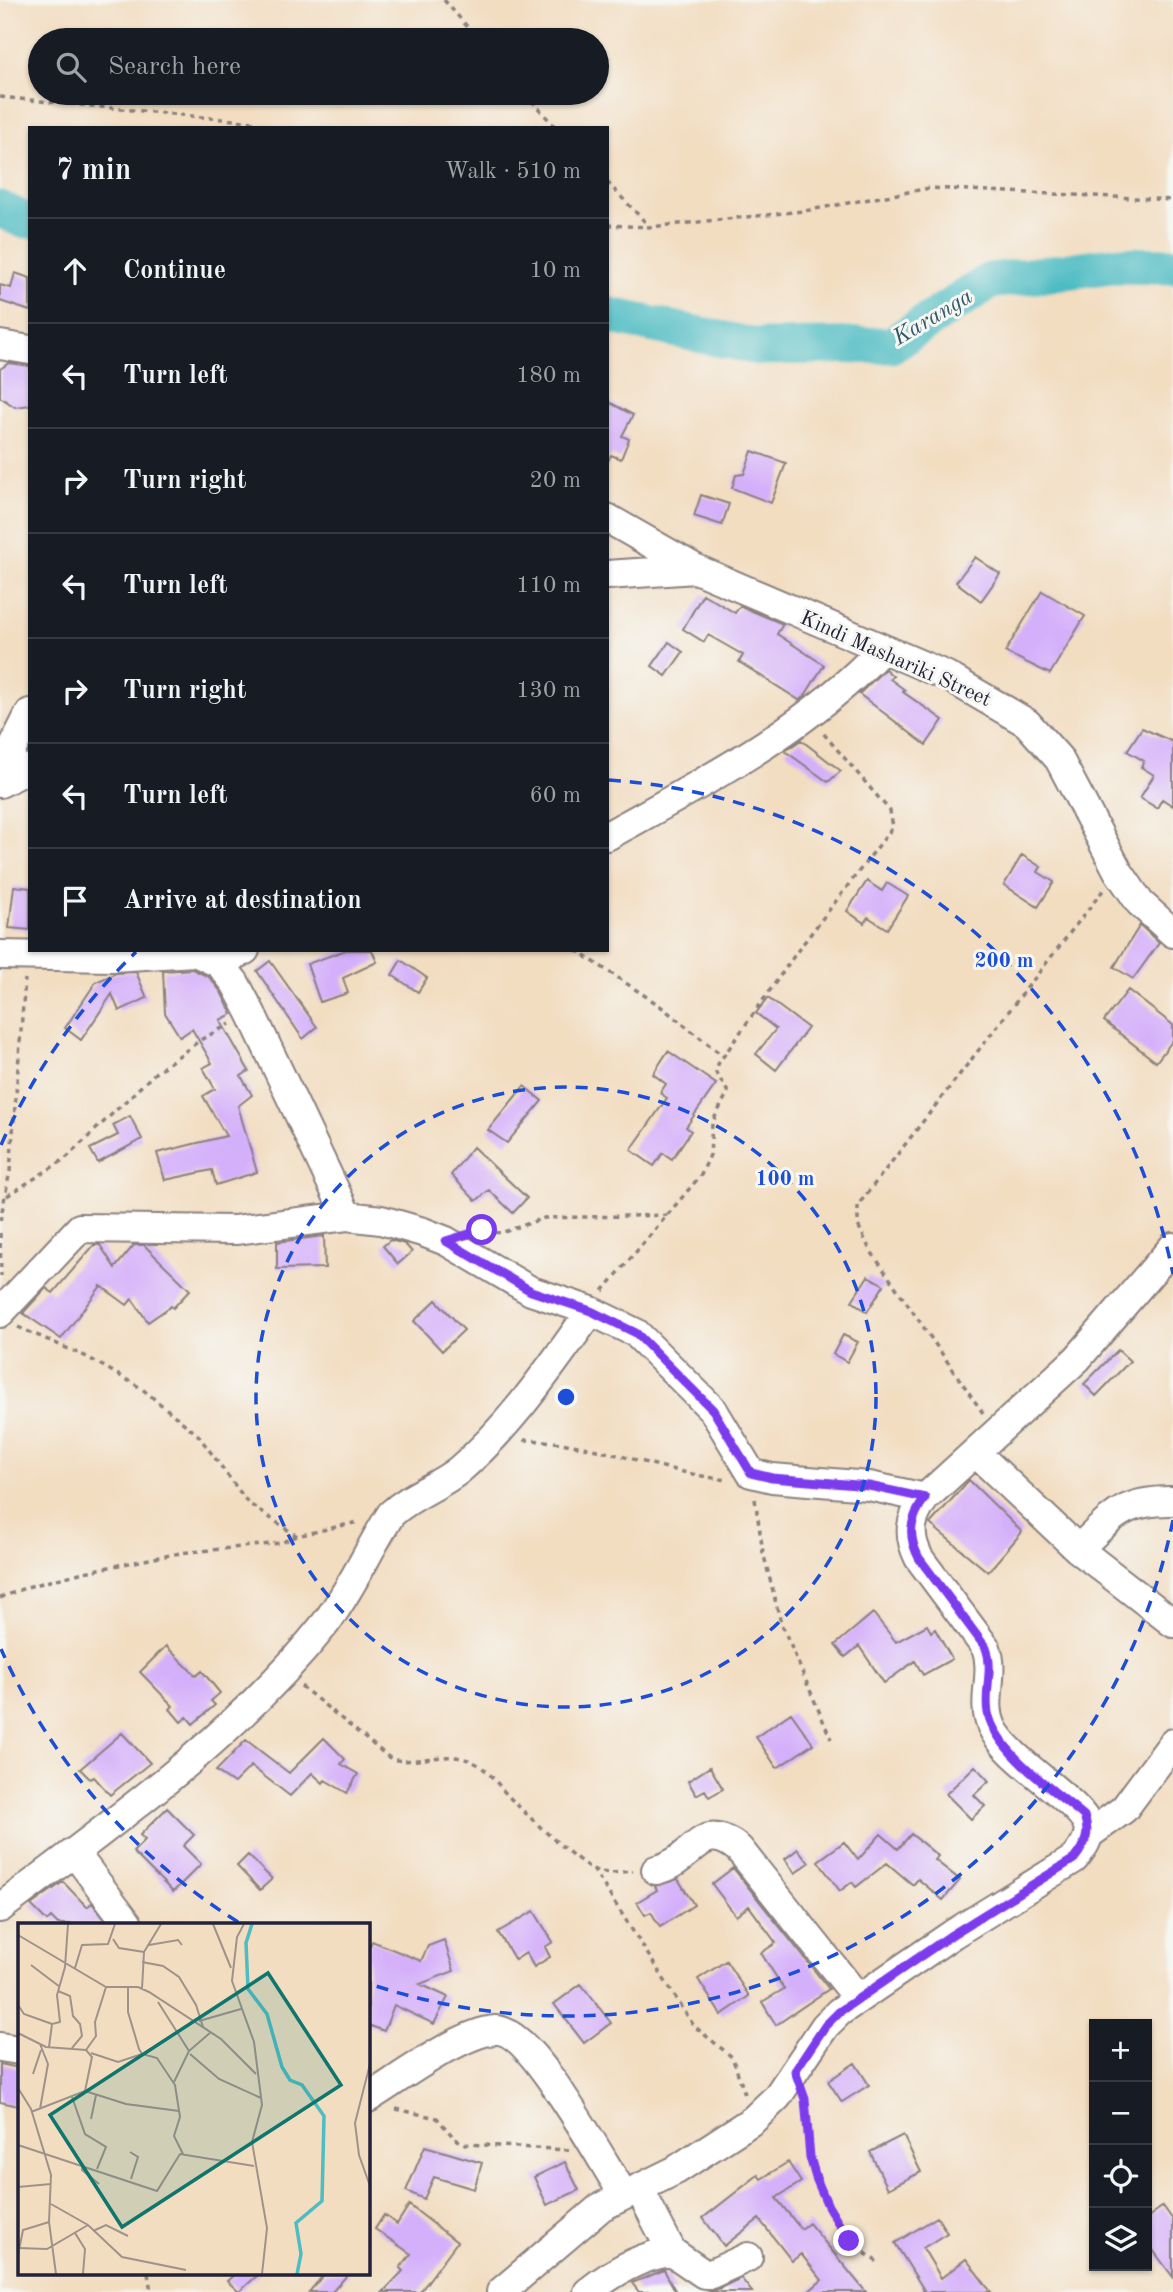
<!DOCTYPE html>
<meta charset="utf-8">
<style>
:root{--surface:#171b24;--page:#242831;--text:#f1f3f6;--muted:#9ea1a6;--line:#363941}
body{margin:0;font-family:"Old Standard TT",serif;background:var(--page);color:var(--text)}
.controls{position:absolute;right:21px;bottom:21px;display:grid;overflow:hidden;border-radius:0px;box-shadow:0 2px 5px #0004}
.controls button{width:63px;height:63px;display:grid;place-items:center;padding:0;border:0;border-bottom:2px solid var(--line);background:var(--surface);color:var(--text);font:35px sans-serif}
.stop{position:absolute;width:21px;height:21px;margin:-16px;border:5px solid #7c3aed;border-radius:50%;background:#fff}
.stop.end{background:#7c3aed;border-color:#fff;box-shadow:0 2px 7px #0008}
.list{margin:0;padding:0;list-style:none}
h2{display:flex;justify-content:space-between;align-items:center;height:91px;margin:0;padding:0 28px;font-size:30px}
h2 small{font-size:23px;font-weight:400;color:var(--muted)}
.list li{display:grid;grid-template-columns:46px 1fr auto;gap:21px;align-items:center;box-sizing:border-box;height:105px;padding:0 28px;border-top:2px solid var(--line)}
.list b{display:block;font-size:26px;white-space:nowrap}
.list em{font-size:23px;font-style:normal;color:var(--muted)}
.icon{flex:none;width:38px;height:38px;fill:none;stroke:currentColor;stroke-width:2;stroke-linecap:round;stroke-linejoin:round}
.map{position:relative;flex:none;width:1173px;height:2292px;overflow:hidden}
.search{position:absolute;background:var(--surface);box-shadow:0 2px 5px #0004;left:28px;top:28px;width:581px;height:77px;display:flex;align-items:center;gap:18px;box-sizing:border-box;padding:0 24px;border-radius:38px;color:var(--muted);font-size:26px}
.panel{position:absolute;background:var(--surface);box-shadow:0 2px 5px #0004;left:28px;top:126px;width:581px;height:826px;border-radius:0px}
.map>svg:first-child{display:block}
</style>
<div class="map">
<svg width="1173" height="2292" viewBox="0 0 1173 2292">
<rect width="100%" height="100%" fill="#f6f6f2"/>
<filter id="ink" filterUnits="userSpaceOnUse"><feTurbulence type="fractalNoise" baseFrequency=".0143" numOctaves="2"/><feDisplacementMap in="SourceGraphic" scale="14" xChannelSelector="R" yChannelSelector="G"/><feConvolveMatrix kernelMatrix="1 2 1 2 8 2 1 2 1" color-interpolation-filters="sRGB"/></filter>
<filter id="wash" filterUnits="userSpaceOnUse"><feTurbulence type="fractalNoise" baseFrequency=".00686" numOctaves="4" result="noise"/><feDisplacementMap in="SourceGraphic" scale="28" xChannelSelector="R" yChannelSelector="G"/><feGaussianBlur stdDeviation="1.57" result="paint"/><feColorMatrix in="noise" values="0 0 0 0 0 0 0 0 0 0 0 0 0 0 0 0 0 1.4 0 .05"/><feComposite in="paint" operator="in"/></filter>
<g filter="url(#wash)">
<rect width="100%" height="100%" fill="#f2ddc1"/>
<g fill="none" stroke-linecap="round" stroke-linejoin="round">
<path stroke="#4dbcc3" stroke-width="37" d="M0 209 23 220H30
M607 315 758 347 891 345 990 281 1113 265 1173 266"/>
</g>
<g id="blocks">
<path fill="#d5b0fa" d="M15 273 30 278V311L0 301V285L11 288Z
M9 363 30 366V405L15 407 0 397V369Z
M607 401 633 415 622 436 629 439 621 459 611 455 607 463Z
M752 451 786 463 771 503 732 488 736 475 744 474Z
M701 495 729 504 722 525 694 516Z
M975 557 1000 574 981 601 956 582Z
M1042 591 1085 616 1050 674 1005 652Z
M703 594 735 613 740 606 783 624 777 634 824 665 804 697 799 700 739 662 743 655 708 635 704 642 683 629Z
M669 642 683 652 666 676 652 666Z
M885 669 893 676 890 679 905 690 903 692 943 720 926 745 859 694Z
M1142 728 1173 742V806L1162 799 1157 808 1140 798 1154 775 1141 767 1144 761 1127 751Z
M801 740 841 771 828 782 785 751Z
M1022 855 1041 867 1038 872 1054 882 1038 907 1004 885Z
M867 881 882 891 887 883 908 896 887 929 868 917 864 923 847 911Z
M14 886 30 888V930L9 928Z
M1140 925 1159 943 1133 979 1114 967Z
M346 950H372L377 962 343 978 348 993 320 1002 307 964Z
M401 960 427 978 418 992 392 975Z
M270 961 317 1027 303 1039 257 971Z
M192 969 209 977 221 992 232 1014 220 1020 249 1071 241 1076 252 1095 238 1106 257 1172 216 1185 212 1170 165 1180 157 1153 226 1136 203 1096 215 1089 203 1068 212 1063 192 1029 180 1037 165 1013 163 971Z
M136 972 147 998 119 1011 112 994 81 1040 65 1028 96 982 116 973Z
M1128 990 1173 1025V1040L1156 1062 1104 1021Z
M768 998 808 1028 776 1070 756 1054 776 1029 756 1013Z
M668 1051 716 1084 686 1127 691 1131 672 1159 663 1153 654 1166 631 1150 667 1098 660 1093 666 1084 653 1074Z
M524 1086 542 1101 507 1143 488 1130Z
M130 1116 142 1139 98 1163 90 1149 118 1135 113 1125Z
M473 1147 527 1198 513 1213 489 1190 476 1201 451 1175Z
M324 1236 325 1268 277 1269V1242Z
M390 1240 405 1244 412 1252 398 1264 383 1246Z
M94 1245H100L115 1268 134 1245H144L190 1290 173 1308 171 1306 148 1322 132 1299 127 1305 101 1286 61 1339 23 1313 46 1288 53 1293Z
M868 1276 884 1285 867 1312 852 1301Z
M436 1300 464 1330 442 1351 414 1321Z
M843 1335 858 1342 847 1362 833 1354Z
M1118 1350 1130 1361 1096 1396 1084 1384Z
M969 1480 1022 1532 988 1572 930 1524Z
M873 1613 896 1642 927 1625 931 1632 935 1629 952 1659 923 1675 915 1661 884 1683 859 1646 845 1657 835 1645Z
M166 1646 196 1676 202 1671 220 1693 211 1701 215 1705 193 1724 187 1717 181 1722 170 1709 173 1706 140 1672Z
M791 1713 813 1744 777 1768 756 1737Z
M122 1733 150 1763 110 1795 94 1777 90 1779 80 1769Z
M324 1738 345 1759 341 1764 358 1774 347 1793 325 1780 323 1783 312 1773 290 1796 251 1766 234 1783 216 1771 246 1740 289 1773Z
M975 1766 989 1781 974 1795 985 1806 971 1819 946 1794Z
M710 1767 723 1789 709 1797 705 1790 696 1795 688 1781Z
M167 1808 194 1835 183 1846 201 1864 173 1892 133 1852 145 1840 140 1835Z
M881 1834 898 1849 911 1834 938 1856 935 1860 960 1880 943 1900 918 1879 913 1885 887 1863 856 1887 852 1882 840 1891 818 1861 844 1842 858 1860Z
M798 1849 809 1863 795 1873 785 1859Z
M248 1855 272 1879 260 1890 237 1866Z
M733 1868 829 1989 776 2025 762 2002 784 1989 761 1953 776 1943 749 1906 736 1916 712 1884Z
M678 1879 694 1905 660 1927 651 1912 645 1915 637 1902 657 1890 655 1886Z
M63 1882 87 1907 92 1903 108 1924H58L51 1917 47 1921 31 1905Z
M534 1911 553 1942 545 1947 550 1957 534 1967 526 1953 515 1960 498 1932Z
M444 1940 454 1971 420 1984 448 1997 434 2024 394 2005 384 2031 368 2025V1951L372 1941 421 1961 428 1946Z
M726 1961 749 1996 721 2015 698 1979Z
M581 1984 611 2023 584 2043 554 2004Z
M855 2063 869 2085 842 2102 828 2081Z
M0 2064 19 2068V2106L0 2102Z
M903 2135 921 2172 888 2189 870 2152Z
M425 2146 482 2163 474 2189 434 2177 424 2199 406 2191Z
M565 2162 579 2190 547 2205 534 2177Z
M788 2162 801 2182 776 2198 801 2229 809 2223 866 2292H808L822 2280 801 2254 792 2261 759 2219 724 2246 703 2218 758 2175 761 2179Z
M409 2205 457 2242 420 2292H383L403 2271 400 2268 411 2254 375 2229 384 2215 397 2224Z
M1163 2206 1173 2220V2277L1147 2242V2218Z
M937 2217 947 2233 923 2248 941 2278 966 2259 991 2292H922L924 2290 895 2243Z
M664 2270 676 2292H639L632 2283Z
M236 2273H260L239 2292 227 2281Z
M325 2273H349L332 2292H309Z
M741 2278 752 2292H706L718 2289Z"/>
</g>
</g>
<g filter="url(#ink)">
<use href="#blocks" fill-opacity="0" stroke="#8a807e" stroke-width="2"/>
<g fill="none" stroke-linecap="round" stroke-linejoin="round">
<defs>
<path id="minor" d="M0 345 30 350
M607 518 696 569 947 676 1027 723 1059 759 1118 871 1140 903 1173 933
M607 575 696 569
M0 773 30 713
M0 783 30 768
M607 836C704 782 806 730 882 649
M0 955 112 957 195 952 220 964 235 983 251 1013 347 1216
M220 964 245 950
M0 1313 80 1228 235 1230 347 1216 381 1220 423 1232 446 1241 531 1291 591 1311 636 1333 713 1410 751 1473 772 1478 869 1486 925 1498
M976 1453 1078 1549 1173 1623
M1078 1549C1113 1517 1122 1500 1173 1501
M1088 1835 1124 1809 1173 1743
M74 1852 128 1924
M656 1870C696 1861 699 1817 739 1849L858 1998
M0 1908C114 1822 235 1737 325 1624 351 1590 368 1550 391 1514 411 1495 438 1487 459 1470 511 1426 551 1366 591 1311
M0 2047 19 2050
M368 2098C399 2079 460 2033 495 2030 531 2027 603 2164 624 2195
M639 2188 672 2252
M501 2292 601 2207 676 2170 753 2120 777 2097 825 2026 839 2012 953 1934 1074 1859C1081 1850 1091 1839 1088 1826 1083 1803 1007 1760 992 1727 980 1702 996 1673 986 1648L919 1558C907 1534 910 1519 925 1498L1077 1359 1173 1247
M588 2292C612 2273 641 2255 672 2252L704 2274H711L748 2257"/>
</defs>
<use href="#minor" stroke="#8a807e" stroke-width="32"/>
<path stroke="#8a807e" stroke-width="3.5" stroke-dasharray="5 5" stroke-linecap="butt" d="M444 0 479 40
M525 93 556 128
M0 97 253 122 270 128
M607 182 648 225
M607 225 650 227 804 211 930 188 1173 200
M576 950 659 1005 723 1056
M7 1196 65 1159 155 1073 202 1039 230 1024
M0 1221 10 1171 25 979
M475 1230 501 1233 544 1218 669 1215
M0 1233 1 1276
M603 1291 701 1175 710 1155 712 1123 728 1092 716 1073 718 1064 799 949 893 827 890 811 823 733
M18 1327 87 1357 141 1388 198 1435 248 1503 297 1536
M983 1413 870 1250 858 1225V1205L1104 889
M524 1440C594 1441 659 1472 728 1480
M755 1499 763 1552 781 1623 831 1739
M0 1598 27 1587 84 1572 180 1553 281 1543 297 1536 358 1522
M301 1686 391 1759C418 1766 447 1748 475 1763 489 1770 498 1785 509 1797 525 1813 577 1863 595 1870 606 1875 621 1872 633 1871
M593 1869 694 2026 732 2057 745 2094
M805 2100 810 2157 828 2206 849 2241 880 2264
M396 2109 437 2118 455 2139 466 2144 569 2150
M148 2273 151 2292"/>
<use href="#minor" stroke="#fff" stroke-width="28"/>
</g>
</g>
<g fill="none" stroke-linecap="round" stroke-linejoin="round" filter="url(#ink)">
<path stroke="#7c3aed" stroke-width="9" d="M482 1230 446 1241 531 1291 591 1311 636 1333 713 1410 751 1473 772 1478 869 1486 925 1498C910 1519 907 1535 919 1558L986 1648C994 1669 984 1691 988 1713 997 1753 1054 1790 1084 1816 1091 1834 1085 1845 1074 1859L953 1934 839 2012 825 2026 795 2071 805 2099 810 2157 816 2178 828 2206 849 2241"/>
</g>
<g fill="none" stroke="#1d4ed8" stroke-width="3.5" stroke-dasharray="12 9">
<circle cx="566" cy="1397" r="310"/>
<path d="M1173 1520A619 619 0 0 1 370 1984M238 1922A619 619 0 0 1 1 1649M1 1145A619 619 0 0 1 136 952M609 780A619 619 0 0 1 1173 1274"/>
</g>
<g text-anchor="middle" stroke-width="6" stroke-linejoin="round" paint-order="stroke">
<g font-size="21" fill="#22223b" stroke="#f6f6f2">
<text transform="translate(896 658) rotate(24)" y="7">Kindi Mashariki Street</text>
</g>
<g font-size="23" font-style="italic" fill="#31586b" stroke="#f6f6f2">
<text transform="translate(932 316) rotate(-31)" y="8">Karanga</text>
</g>
</g>
<g transform="translate(18 1923)">
<rect width="352" height="352" fill="#f2ddc1"/>
<path fill="none" stroke="#4dbcc3" stroke-width="3.5" d="M234 1 228 20 230 66 249 91 264 144 272 157 284 162 306 193 304 278 278 300 283 331 279 351"/>
<path fill="none" stroke="#9f928b" stroke-width="2" d="M195 1 213 45M226 1 219 14 214 58 236 119 244 182 234 219 249 305 244 351M0 12 88 64H120L131 69 203 116 238 151M95 16 101 25 126 29M131 22 160 17 164 22M124 39 145 43 161 54 178 82 185 104M13 42 42 64M57 45 64 22 90 21 97 1M110 64V89L121 126 124 131 139 135 157 162 162 194 156 213 165 231M124 66 126 29 143 1M40 68 52 73 55 93 62 101 64 113 54 125M140 79 171 128 156 159M0 82 6 91 34 101M181 98 223 86M0 110 28 124 68 127 74 134 67 168 13 189M31 124 34 101 42 99 39 72 47 44 50 1M68 127 78 113 77 99 88 64M171 128 193 109M73 130 100 139 124 131M172 131 201 156 243 175M352 141 337 200 341 232 352 263M15 151 23 127M0 165 13 186 33 252 31 299 38 351M67 168 108 181 161 188M54 174 67 211 88 224 79 246M22 186 30 141 22 121M73 196 78 172M0 222 139 268 162 231 236 243M112 229 120 234 113 256M64 240V247L81 261M0 264 33 261M33 281 70 302 104 334 168 347M75 308 88 302 110 313M57 310 67 326 65 351M0 325 29 326 70 302M0 332 5 307 31 299"/>
<path fill="#0f766e" fill-opacity="0.15" stroke="#0f766e" stroke-width="3.5" d="M250 50 323 162 104 304 32 192Z"/>
<rect width="352" height="352" fill="none" stroke="#22223b" stroke-width="3.5"/>
</g>
<circle cx="566" cy="1397" r="10" fill="#1d4ed8" stroke="#f6f6f2" stroke-width="3.5"/>
<g font-size="21" text-anchor="middle" font-weight="bold" fill="#1d4ed8" stroke="#f6f6f2" stroke-width="6" stroke-linejoin="round" paint-order="stroke">
<text x="1004" y="967">200 m</text>
<text x="785" y="1185">100 m</text>
</g>
</svg>
<div class="controls">
<button>+</button>
<button>−</button>
<button><svg class="icon" aria-label="locate" viewBox="0 0 24 24"><circle cx="12" cy="12" r="6"/><path d="M12 2v4M12 18v4M2 12h4M18 12h4"/></svg></button>
<button><svg class="icon" aria-label="layers" viewBox="0 0 24 24"><path d="M12 4l9 5-9 5-9-5zM3 14l9 5 9-5"/></svg></button>
</div>
<div class="stop" style="left:482px;top:1230px"></div>
<div class="stop end" style="left:849px;top:2241px"></div>
<div class="search"><svg class="icon" aria-label="search" viewBox="0 0 24 24"><circle cx="10" cy="10" r="6"/><path d="M15 15l6 6"/></svg>Search here</div>
<section class="panel">
<h2>7 min<small>Walk · 510 m</small></h2>
<ul class="list">
<li><svg class="icon" aria-label="ahead" viewBox="0 0 24 24"><path d="M12 20V5M6 11l6-6 6 6"/></svg><div><b>Continue</b></div><em>10 m</em></li>
<li><svg class="icon" aria-label="left" viewBox="0 0 24 24"><path d="M17 20v-9H6M10 6l-5 5 5 5"/></svg><div><b>Turn left</b></div><em>180 m</em></li>
<li><svg class="icon" aria-label="right" viewBox="0 0 24 24"><path d="M7 20v-9h11M14 6l5 5-5 5"/></svg><div><b>Turn right</b></div><em>20 m</em></li>
<li><svg class="icon" aria-label="left" viewBox="0 0 24 24"><path d="M17 20v-9H6M10 6l-5 5 5 5"/></svg><div><b>Turn left</b></div><em>110 m</em></li>
<li><svg class="icon" aria-label="right" viewBox="0 0 24 24"><path d="M7 20v-9h11M14 6l5 5-5 5"/></svg><div><b>Turn right</b></div><em>130 m</em></li>
<li><svg class="icon" aria-label="left" viewBox="0 0 24 24"><path d="M17 20v-9H6M10 6l-5 5 5 5"/></svg><div><b>Turn left</b></div><em>60 m</em></li>
<li><svg class="icon" aria-label="arrive" viewBox="0 0 24 24"><path d="M6 21V4h12l-3 4 3 4H6"/></svg><div><b>Arrive at destination</b></div></li>
</ul>
</section>
</div>
